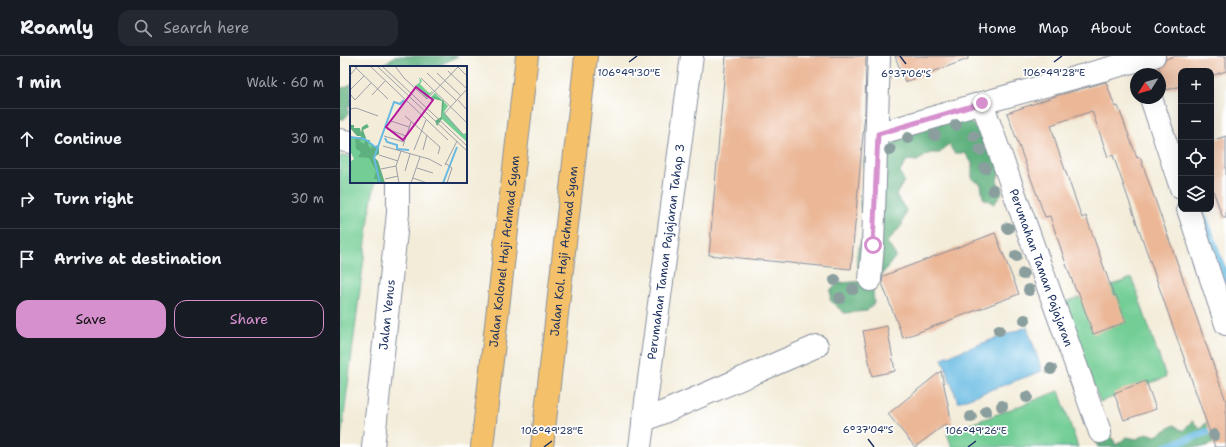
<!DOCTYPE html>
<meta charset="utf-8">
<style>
:root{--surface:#171b24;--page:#242831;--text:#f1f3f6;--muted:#9ea1a6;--line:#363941;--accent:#d690ce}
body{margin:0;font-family:"Shantell Sans",sans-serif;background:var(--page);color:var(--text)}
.controls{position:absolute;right:12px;top:12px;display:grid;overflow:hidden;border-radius:8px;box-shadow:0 4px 16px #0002}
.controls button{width:36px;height:36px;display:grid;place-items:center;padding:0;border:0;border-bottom:1px solid var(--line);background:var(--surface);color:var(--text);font:20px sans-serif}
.compass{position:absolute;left:790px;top:12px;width:36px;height:36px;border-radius:50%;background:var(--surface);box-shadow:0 4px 16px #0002;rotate:233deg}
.stop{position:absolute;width:12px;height:12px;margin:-9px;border:3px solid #d690ce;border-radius:50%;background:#fff}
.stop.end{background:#d690ce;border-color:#fff;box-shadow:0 1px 4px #0008}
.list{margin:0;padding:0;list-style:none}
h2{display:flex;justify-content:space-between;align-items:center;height:52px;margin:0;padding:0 16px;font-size:17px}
h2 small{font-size:13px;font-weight:400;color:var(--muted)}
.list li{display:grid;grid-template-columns:26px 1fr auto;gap:12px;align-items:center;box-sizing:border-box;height:60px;padding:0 16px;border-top:1px solid var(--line)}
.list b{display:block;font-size:15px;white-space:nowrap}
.list em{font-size:13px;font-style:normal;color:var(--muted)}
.actions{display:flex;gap:8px;padding:12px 16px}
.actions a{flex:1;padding:9px 0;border:1px solid var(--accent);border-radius:12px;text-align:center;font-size:14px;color:var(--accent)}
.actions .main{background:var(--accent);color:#111}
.icon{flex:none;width:22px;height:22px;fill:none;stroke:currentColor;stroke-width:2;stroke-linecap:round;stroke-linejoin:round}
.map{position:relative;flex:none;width:886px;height:391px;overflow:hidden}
header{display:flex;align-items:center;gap:24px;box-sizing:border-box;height:56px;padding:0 20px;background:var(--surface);border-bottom:1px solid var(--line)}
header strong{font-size:19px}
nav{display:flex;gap:22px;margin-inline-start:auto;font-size:14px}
.search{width:280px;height:36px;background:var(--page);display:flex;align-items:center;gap:10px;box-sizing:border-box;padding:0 14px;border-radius:12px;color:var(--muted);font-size:15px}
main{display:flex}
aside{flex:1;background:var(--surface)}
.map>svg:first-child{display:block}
</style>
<header>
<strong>Roamly</strong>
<div class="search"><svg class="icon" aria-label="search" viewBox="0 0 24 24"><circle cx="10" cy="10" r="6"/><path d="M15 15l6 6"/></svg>Search here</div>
<nav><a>Home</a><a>Map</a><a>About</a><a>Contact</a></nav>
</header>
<main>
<aside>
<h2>1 min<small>Walk · 60 m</small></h2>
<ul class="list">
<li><svg class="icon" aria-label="ahead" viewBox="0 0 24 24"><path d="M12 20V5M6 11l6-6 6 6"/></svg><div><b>Continue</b></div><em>30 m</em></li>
<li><svg class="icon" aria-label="right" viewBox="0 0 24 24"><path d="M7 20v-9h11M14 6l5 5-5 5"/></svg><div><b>Turn right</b></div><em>30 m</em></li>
<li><svg class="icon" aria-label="arrive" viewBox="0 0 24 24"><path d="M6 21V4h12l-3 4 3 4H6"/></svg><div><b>Arrive at destination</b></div></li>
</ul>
<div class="actions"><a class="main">Save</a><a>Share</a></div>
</aside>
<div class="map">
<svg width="886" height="391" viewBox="0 0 886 391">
<rect width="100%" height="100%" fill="#fff"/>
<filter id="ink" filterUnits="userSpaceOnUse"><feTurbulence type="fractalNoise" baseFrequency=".025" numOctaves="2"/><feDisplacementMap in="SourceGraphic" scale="8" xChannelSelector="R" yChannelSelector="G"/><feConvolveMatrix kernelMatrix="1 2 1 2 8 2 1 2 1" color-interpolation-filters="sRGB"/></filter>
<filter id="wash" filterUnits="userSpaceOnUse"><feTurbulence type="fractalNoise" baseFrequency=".012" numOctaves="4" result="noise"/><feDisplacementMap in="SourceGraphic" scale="16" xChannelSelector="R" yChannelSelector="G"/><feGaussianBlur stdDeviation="0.9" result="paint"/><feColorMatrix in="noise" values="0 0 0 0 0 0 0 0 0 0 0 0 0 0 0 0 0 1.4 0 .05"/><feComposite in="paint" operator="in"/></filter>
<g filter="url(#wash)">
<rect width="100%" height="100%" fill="#f3ecd9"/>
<path fill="#73ce95" stroke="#477e7a" d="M0 100H11V126H35L31 147 0 391Z
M792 222 826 321 760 346 723 247Z
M719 335 738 391H612L607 377Z"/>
<path fill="#5eb17e" stroke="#3c706e" d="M55 0H118L96 11H40Z
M11 27V50H7L9 57 4 63H0V32L7 31Z
M623 60 652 85 661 110 657 124 662 137 654 148 643 142 641 128 632 123V107L625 97H614L609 88 600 97H590L577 105 567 104 560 116 564 125 556 139 566 154 562 169 547 186 556 200 540 221 533 234 534 247 527 255 504 257 490 244 491 233 499 227 528 225C507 204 520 190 529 167L522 161 520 146 533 123 526 118 524 104 546 86Z
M879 363 883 384 863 391H758L751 366 767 370 776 389 787 381 797 383 807 377 816 380 834 369 843 375 852 365 861 373 866 366Z"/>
<path fill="#66bae2" stroke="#4074a0" d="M687 271 702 315 618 346 602 302Z"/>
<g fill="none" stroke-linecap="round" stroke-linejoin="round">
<path stroke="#66bae2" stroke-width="8" d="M864 162 886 224
M826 391 886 369"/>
</g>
<g id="blocks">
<path fill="#ebb797" d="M386 0H526L525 56 511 213 369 199Z
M555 0H628V3L565 26Z
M834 0H886V15L871 20V15H841V30L827 34 819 11 826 3Z
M766 26 775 51 778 50 797 102 800 101 886 345V391H875L773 99 768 101 752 55 711 69 717 91 742 162 746 160 774 240 776 239 786 266 753 278 738 235H736L726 208 710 160 705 161 667 57 716 40Z
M886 80V162H883L871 129V85Z
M655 177 679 238 563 282 542 227 543 220Z
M547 270 555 315 532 320 523 275Z
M601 315 612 368 603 370 575 391 548 358Z
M806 325 816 353 784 364 774 337Z"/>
</g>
</g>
<g filter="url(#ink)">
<use href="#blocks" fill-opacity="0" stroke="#878e9c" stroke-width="1"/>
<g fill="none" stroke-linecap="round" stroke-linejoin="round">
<defs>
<g id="minor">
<path d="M811 42 841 132"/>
<path id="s1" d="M642 47 760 376"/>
<path d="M538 78 642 47 814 0"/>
<path d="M0 84 11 86"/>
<path d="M848 153 886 268"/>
<path d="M530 224 533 189 539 0"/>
<path d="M303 365 477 290"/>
<path id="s2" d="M33 391 58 157V126"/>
<path id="s3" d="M300 391 352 0"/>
</g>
<g id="major">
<path id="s4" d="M142 391 187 0"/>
<path id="s5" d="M202 391 246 0"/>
</g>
</defs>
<use href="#minor" stroke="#878e9c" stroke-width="24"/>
<use href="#major" stroke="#878e9c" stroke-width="24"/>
<use href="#minor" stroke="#fff" stroke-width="22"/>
<use href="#major" stroke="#f4c16a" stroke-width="22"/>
</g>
<g fill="#8a9e9e">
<circle cx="616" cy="69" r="6"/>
<circle cx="595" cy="79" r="6"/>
<circle cx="634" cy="80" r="6"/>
<circle cx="568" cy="82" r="6"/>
<circle cx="550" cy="94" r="6"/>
<circle cx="640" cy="94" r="6"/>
<circle cx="645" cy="112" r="6"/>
<circle cx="653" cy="134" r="6"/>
<circle cx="668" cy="172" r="6"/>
<circle cx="676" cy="200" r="6"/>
<circle cx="683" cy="218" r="6"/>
<circle cx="495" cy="224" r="6"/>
<circle cx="513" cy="233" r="6"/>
<circle cx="689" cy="234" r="6"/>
<circle cx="500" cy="242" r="6"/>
<circle cx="685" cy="264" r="6"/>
<circle cx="659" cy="274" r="6"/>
<circle cx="711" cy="313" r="6"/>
<circle cx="687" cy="341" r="6"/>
<circle cx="662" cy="350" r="6"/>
<circle cx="646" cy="355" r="6"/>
<circle cx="631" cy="361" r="6"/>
<circle cx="874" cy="379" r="6"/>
</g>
</g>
<g fill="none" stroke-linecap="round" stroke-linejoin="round" filter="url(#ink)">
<path stroke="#d690ce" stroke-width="5" d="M533 189 538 78 642 47"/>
</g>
<path fill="none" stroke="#1b2f5e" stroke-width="1.5" d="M560 0 566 8M289 6 297 0M714 6 722 0M528 383 534 391M204 391 212 385M628 391 636 385"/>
<g text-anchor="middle" stroke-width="3.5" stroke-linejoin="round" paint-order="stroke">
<g font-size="12" fill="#1b2f5e" stroke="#fff">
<text dy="4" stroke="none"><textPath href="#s3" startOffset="197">Perumahan Taman Pajajaran Tahap 3</textPath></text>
<text dy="4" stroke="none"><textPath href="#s4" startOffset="197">Jalan Kolonel Haji Achmad Syam</textPath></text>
<text dy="4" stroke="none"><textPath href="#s5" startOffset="197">Jalan Kol. Haji Achmad Syam</textPath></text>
<text dy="4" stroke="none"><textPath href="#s1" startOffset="175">Perumahan Taman Pajajaran</textPath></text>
<text dy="4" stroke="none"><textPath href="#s2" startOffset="133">Jalan Venus</textPath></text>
</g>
</g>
<g transform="translate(10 10)">
<rect width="117" height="117" fill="#f3ecd9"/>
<path d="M69 11 72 15 70 18 79 27 83 25 77 32 65 20 70 16ZM85 27 98 40 94 46 113 68 117 67V76L92 53 93 35 80 32ZM0 71 15 73 25 81 29 80 24 92 30 117H2L0 114V96L4 93 0 85Z" fill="#73ce95"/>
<path d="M83 30 94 35 92 53 87 60 85 55 91 51 92 35 83 32 79 42ZM17 58 19 61 13 64 16 72 9 75 14 78 15 74H20L18 79 21 83 22 80 29 81V88L24 91 28 95 35 117H28L27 113H24L26 105 19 92 8 91 11 86 6 83 5 73 12 70H7L1 63V59H4V62H10L11 67 12 61Z" fill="#5eb17e"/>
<path fill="none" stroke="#66bae2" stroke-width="2" d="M0 71 15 73 25 81 28 80M35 72 37 76 47 79V83L59 84M30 117 24 92 44 36 50 38 54 34M93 117 107 81"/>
<path fill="none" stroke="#9da0a8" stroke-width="1" d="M4 0 38 33M20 0 98 74M27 0 117 85M32 0 117 80M45 0 54 12 77 33 109 0M108 1 117 10M98 5 117 23M77 7 107 35M87 7 111 30M0 9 8 0M71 12 117 57M0 24 14 10M0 28 5 34 21 17M22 29 35 15M108 34 117 44M0 43 6 42 28 50M55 50 90 81 88 88M41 55 59 61M37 63 56 70M113 68 94 48 117 23M34 70 54 76M33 80 79 93 92 100M53 80 61 56M64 84 76 54M73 84 77 69M29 89 48 95M95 97 102 102 97 117M95 99 107 75M67 102 83 107M31 103 46 100M55 105 60 88M63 112 77 117M35 113 48 110M49 117 46 100 51 85M61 117 70 91"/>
<path fill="#b5179e" fill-opacity="0.15" stroke="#b5179e" stroke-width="2" d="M66 21 83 34 53 74 36 61Z"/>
<rect width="117" height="117" fill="none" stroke="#1b2f5e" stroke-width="2"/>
</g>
<g font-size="10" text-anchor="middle" fill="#1b2f5e" stroke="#fff" stroke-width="3.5" stroke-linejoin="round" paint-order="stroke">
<text x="289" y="20">106°49'30"E</text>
<text x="714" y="20">106°49'28"E</text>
<text x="566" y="21">6°37'06"S</text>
<text x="528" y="377">6°37'04"S</text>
<text x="212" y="378">106°49'28"E</text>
<text x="636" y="378">106°49'26"E</text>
</g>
</svg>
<div class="controls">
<button>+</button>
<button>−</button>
<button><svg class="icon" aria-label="locate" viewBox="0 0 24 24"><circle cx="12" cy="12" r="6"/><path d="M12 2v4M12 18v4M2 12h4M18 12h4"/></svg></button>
<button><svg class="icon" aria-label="layers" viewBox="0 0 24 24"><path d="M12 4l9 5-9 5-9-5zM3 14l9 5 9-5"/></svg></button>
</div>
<svg class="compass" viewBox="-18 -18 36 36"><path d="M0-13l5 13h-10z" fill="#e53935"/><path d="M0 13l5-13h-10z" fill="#9ea1a6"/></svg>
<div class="stop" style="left:533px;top:189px"></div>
<div class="stop end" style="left:642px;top:47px"></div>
</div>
</main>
